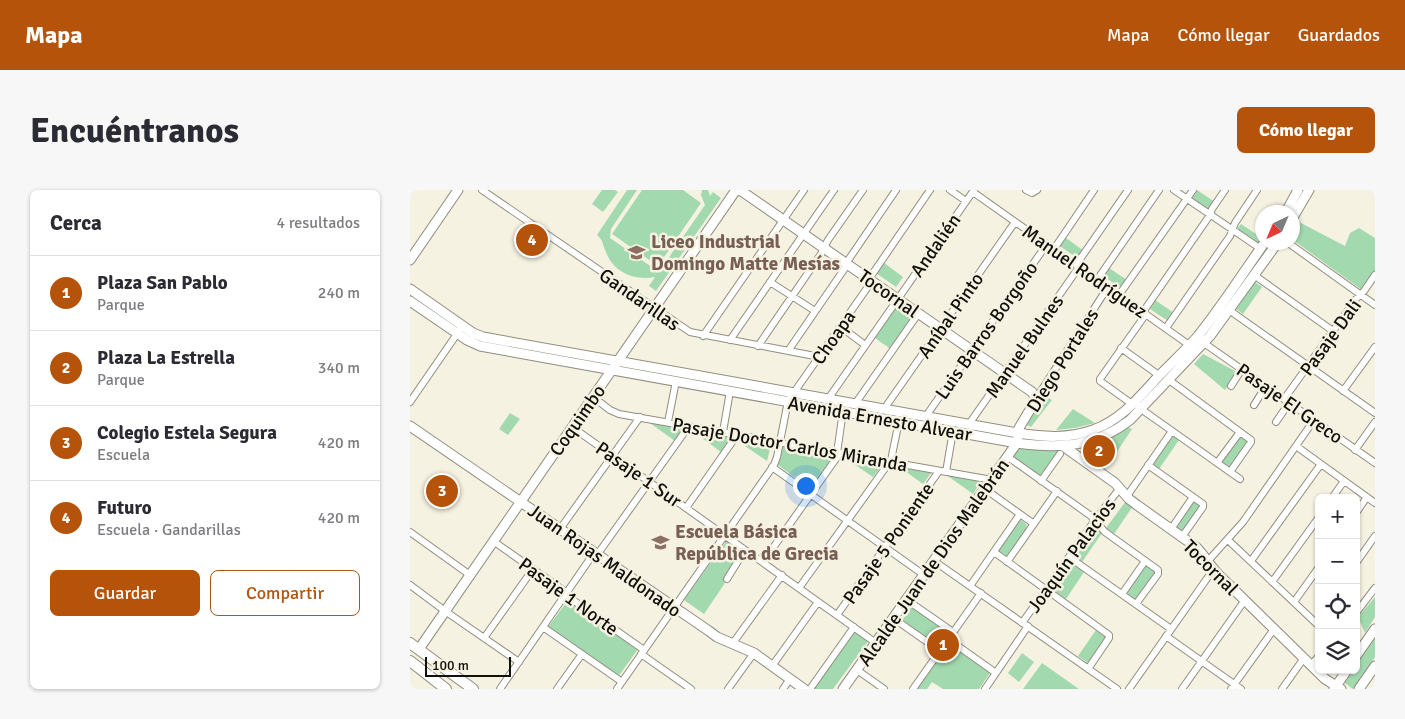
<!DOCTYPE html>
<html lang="es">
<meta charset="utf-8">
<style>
:root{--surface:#fff;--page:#f7f7f7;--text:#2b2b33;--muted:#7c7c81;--line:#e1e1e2;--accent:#b45309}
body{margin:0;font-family:Signika,sans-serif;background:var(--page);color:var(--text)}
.controls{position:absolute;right:15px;bottom:15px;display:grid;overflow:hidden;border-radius:8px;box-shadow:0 1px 4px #0004}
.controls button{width:45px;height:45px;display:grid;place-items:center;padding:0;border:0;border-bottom:1px solid var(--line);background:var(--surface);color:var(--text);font:25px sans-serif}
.compass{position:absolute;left:845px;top:15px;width:45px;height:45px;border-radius:50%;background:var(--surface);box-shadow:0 1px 4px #0004;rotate:224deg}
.scale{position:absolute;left:15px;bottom:12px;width:86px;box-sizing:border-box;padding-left:5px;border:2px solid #110f0a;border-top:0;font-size:14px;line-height:18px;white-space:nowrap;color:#110f0a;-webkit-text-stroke:4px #f6f2e2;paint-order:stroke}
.you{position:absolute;left:395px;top:295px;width:18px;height:18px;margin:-12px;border:4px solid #fff;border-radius:50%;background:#1a73e8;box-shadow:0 0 0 8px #1a73e833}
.badge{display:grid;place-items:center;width:32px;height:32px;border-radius:50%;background:var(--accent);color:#fff;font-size:16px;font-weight:700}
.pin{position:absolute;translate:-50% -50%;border:2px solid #fff;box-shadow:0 1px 5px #0006}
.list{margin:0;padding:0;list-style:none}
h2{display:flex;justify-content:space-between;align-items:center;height:65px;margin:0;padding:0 20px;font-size:21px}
h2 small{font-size:16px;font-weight:400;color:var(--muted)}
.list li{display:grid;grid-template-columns:32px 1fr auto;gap:15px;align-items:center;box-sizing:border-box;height:75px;padding:0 20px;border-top:1px solid var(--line)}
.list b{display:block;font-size:19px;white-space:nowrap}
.list p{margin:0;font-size:16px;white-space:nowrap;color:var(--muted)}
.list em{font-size:16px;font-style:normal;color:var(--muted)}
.actions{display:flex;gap:10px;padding:15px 20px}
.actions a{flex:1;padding:11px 0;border:1px solid var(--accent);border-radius:8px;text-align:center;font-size:18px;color:var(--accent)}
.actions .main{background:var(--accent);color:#fff}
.icon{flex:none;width:28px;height:28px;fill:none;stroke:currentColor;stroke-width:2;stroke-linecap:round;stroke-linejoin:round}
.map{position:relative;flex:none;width:965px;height:499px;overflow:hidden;border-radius:8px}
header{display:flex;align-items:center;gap:30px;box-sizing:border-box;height:70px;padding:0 25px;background:var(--accent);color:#fff}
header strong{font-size:24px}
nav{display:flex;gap:28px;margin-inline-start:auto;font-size:18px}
.intro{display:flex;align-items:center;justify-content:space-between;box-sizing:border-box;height:120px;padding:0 30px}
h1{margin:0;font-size:35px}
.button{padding:12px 22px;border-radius:8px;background:var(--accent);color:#fff;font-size:18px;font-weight:700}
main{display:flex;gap:30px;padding:0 30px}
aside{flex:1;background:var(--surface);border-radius:8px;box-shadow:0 1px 4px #0004}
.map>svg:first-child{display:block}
</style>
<header>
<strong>Mapa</strong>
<nav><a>Mapa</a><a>Cómo llegar</a><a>Guardados</a></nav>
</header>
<div class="intro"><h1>Encuéntranos</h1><a class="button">Cómo llegar</a></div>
<main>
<aside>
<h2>Cerca<small>4 resultados</small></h2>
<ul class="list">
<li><span class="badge">1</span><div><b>Plaza San Pablo</b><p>Parque</p></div><em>240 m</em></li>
<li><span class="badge">2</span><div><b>Plaza La Estrella</b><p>Parque</p></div><em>340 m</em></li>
<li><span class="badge">3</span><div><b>Colegio Estela Segura</b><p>Escuela</p></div><em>420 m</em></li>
<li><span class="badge">4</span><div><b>Futuro</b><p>Escuela · Gandarillas</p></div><em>420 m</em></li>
</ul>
<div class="actions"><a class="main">Guardar</a><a>Compartir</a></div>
</aside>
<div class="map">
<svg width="965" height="499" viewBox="0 0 965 499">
<rect width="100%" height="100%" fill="#f6f2e2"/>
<path fill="#a3d9af" d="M192 0H205L208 2 193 22 182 14Z
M217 0H227L201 39 200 48 246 80 253 76 295 15 291 5 292 0H298L300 6 303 2 311 8 246 101 239 96 245 87C224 91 203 82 196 62 192 54 194 51 187 45Z
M232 0H273L291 13 248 76 202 44Z
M787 0 805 12 800 20 782 8Z
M889 32 935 56 940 43 949 38 965 48V83L952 100 883 50V42Z
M831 34 852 48 849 54 827 39Z
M656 48 674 61 668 69 650 56Z
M473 72 493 87 486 97 466 83Z
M699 78 717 90 711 98 693 86Z
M845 92 852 97 833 124 826 119Z
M745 110 764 123 758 131 740 119Z
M487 115 504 127 482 160 465 148Z
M793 164 827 182 815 200 784 174Z
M634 206 642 210 621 237 615 234Z
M663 219 685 233 665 238 646 240Z
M100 223 110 229 98 245 89 239Z
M237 231 275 236 265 251Z
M715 236 722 239 694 281 672 265 671 257Z
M284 241 322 247 311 262 284 242Z
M762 245 769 250 749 279 742 274Z
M832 245 838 251 819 278 810 272 829 246Z
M330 250 361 255 357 271 329 252Z
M373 256 424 265 400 299 368 275Z
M608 256 627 260H649L631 285H629L601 266Z
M436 266 474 273 463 287 435 268Z
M485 274 524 279 513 294Z
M535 284H536L571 291 563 304Z
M716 311 723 316 704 344 696 338Z
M783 311 790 316 773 342 765 337Z
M611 330 616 334 617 337 598 367 588 361 609 331Z
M685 336 692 343 672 372 663 366Z
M317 350 332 360 313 391 315 393 294 424 274 410Z
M659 372 674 382 656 409 640 398Z
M736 375 746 383 726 411 716 404Z
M965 407V427L955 443 948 427Z
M159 409 228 459 208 487 138 437Z
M502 415 540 441 535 450 580 483 569 499H533L522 492 517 499H506L532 461 491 432Z
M444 440 459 450 423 499H402Z
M686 440 697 448 679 474 668 466Z
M965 443V467L943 499 932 491 939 480H946V470Z
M612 463 624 472 609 492 598 483Z
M632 473 669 499H613Z"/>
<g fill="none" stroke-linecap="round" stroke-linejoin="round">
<defs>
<path id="street" d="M72 0 280 142 410 167
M540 0 556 11
M616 0 622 3 627 0
M764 0 851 59
M563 2 782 157
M877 52 965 115
M644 59 684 0
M666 75 718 0
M844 85 923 141
M459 89 520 0
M687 90 749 0
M360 92 405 121
M709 105 783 0
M819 120 965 223
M733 122 800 25 802 19 815 0
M736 124 690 189V191L722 214 728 215 731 219 830 289
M431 137 455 155
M756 138 820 46 825 33 847 0
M293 146 394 0
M320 150 424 0
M794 153 965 273
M348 156 411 64 418 50 453 0
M711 158 750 186
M378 161 435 78 439 69 486 0
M759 190 841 250V252L820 282
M821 196 832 179
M933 201 965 157
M183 207 200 220 209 224 582 290
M625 207 631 201 698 97
M418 209 564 0
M874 209 946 109 954 101 965 85
M0 212 49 141
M445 214 508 124
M844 215 856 196
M474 219 605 32
M516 226 637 54
M258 232 266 191
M866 232 879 213
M559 234 669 77
M162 237 466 453
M313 242 320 201
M886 256 965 313
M945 260 965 232
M427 263 433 221
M598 267 681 326 695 342 748 380V384L726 414
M807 273 830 242
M738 275 793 314V317L772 347
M362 277 514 385
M536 282 543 241
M631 291 650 264
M575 299 624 334
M717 306 762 241
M922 308 934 291
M276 318 327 245
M946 323 957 307
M150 339 230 227
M761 339 783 307
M0 342 60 385
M818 350 909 436
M83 351 153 400 160 408 234 460
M584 362 699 445V448L678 479
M187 365 279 236
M659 367 761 439
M524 371 707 499
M841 371 911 274
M353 372 430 263
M597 372 647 301
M797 372 833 332 904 230
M946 373 965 346
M317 389 335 360
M862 392 909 327
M0 395 35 421 109 472
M560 396 610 324
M389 398 481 270 489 231
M712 404 735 371
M497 410 543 442
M884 412 909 377
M946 423 965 398
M427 425 529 281
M483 428 530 461
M612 433 685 330 710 298
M133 437 212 492
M756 446 831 499
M74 448 123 379
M538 449 586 483
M323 453 372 385
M231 464 281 499
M901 475 909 466
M362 476 408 412
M447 480 474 499
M90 499 184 363
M147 499 172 464
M207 499 364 275 367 267 378 211 462 91
M318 499 344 463
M373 499 380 489
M400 499 444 437
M503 499 571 403
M575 499 618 436
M719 499 803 380
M772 499 835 410
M821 499 864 439
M872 499 894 468"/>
<path id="secondary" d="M330 0 622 202 625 207 624 213 609 238 607 253 602 260 433 499
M876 22 888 0
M882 29 899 0
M0 70 48 0
M0 99 63 143 73 147 608 243C633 247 658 249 683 240 710 230 727 210 745 190 759 175 775 161 788 146 812 116 833 83 855 52
M0 111 57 150 70 156 607 253C650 259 685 257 720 230L800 146 868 52
M0 236 299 441 307 447 344 463 394 499
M653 256 705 293 719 309 727 315 786 357C795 366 801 378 811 387L915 489 931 499
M9 459 326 0
M946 466 965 439
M924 499 937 480
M949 499 965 476"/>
<path id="primary" d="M0 453 63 499
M0 471 36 499"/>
</defs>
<use href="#street" stroke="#918d7f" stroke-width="8"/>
<use href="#secondary" stroke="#918d7f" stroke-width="11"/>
<use href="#primary" stroke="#918d7f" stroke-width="12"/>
<use href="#street" stroke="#fff" stroke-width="6"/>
<use href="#secondary" stroke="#fff" stroke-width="9"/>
<use href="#primary" stroke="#fff" stroke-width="10"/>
</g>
<defs>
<symbol id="school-bare" viewBox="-9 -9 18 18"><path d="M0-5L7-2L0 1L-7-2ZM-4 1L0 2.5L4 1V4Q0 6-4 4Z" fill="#8d6e63" stroke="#f6f2e2" stroke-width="2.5" paint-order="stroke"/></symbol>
</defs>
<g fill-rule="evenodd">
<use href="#school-bare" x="214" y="50" width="25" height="25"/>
<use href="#school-bare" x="238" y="340" width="25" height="25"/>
</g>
<g text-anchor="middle" stroke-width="5" stroke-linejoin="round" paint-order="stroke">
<g font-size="19" font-weight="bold" fill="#785e54" stroke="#f6f2e2" text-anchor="start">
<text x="241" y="58">Liceo Industrial<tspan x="241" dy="22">Domingo Matte Mesías</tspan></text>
<text x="265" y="348">Escuela Básica<tspan x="265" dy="22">República de Grecia</tspan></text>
</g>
<g font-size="19" fill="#110f0a" stroke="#f6f2e2">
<text transform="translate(525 55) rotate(-55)" y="7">Andalién</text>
<text transform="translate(675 81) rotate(35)" y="7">Manuel Rodríguez</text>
<text transform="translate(479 103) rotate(35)" y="7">Tocornal</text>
<text transform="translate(230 109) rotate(35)" y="7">Gandarillas</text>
<text transform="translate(540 125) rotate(-55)" y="7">Aníbal Pinto</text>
<text transform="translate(576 140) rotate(-55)" y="7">Luis Barros Borgoño</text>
<text transform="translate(423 147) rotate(-55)" y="7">Choapa</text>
<text transform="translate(920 147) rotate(-54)" y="7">Pasaje Dali</text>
<text transform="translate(614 156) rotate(-55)" y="7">Manuel Bulnes</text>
<text transform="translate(652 170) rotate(-58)" y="7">Diego Portales</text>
<text transform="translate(880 213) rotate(35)" y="7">Pasaje El Greco</text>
<text transform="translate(470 228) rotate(10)" y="7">Avenida Ernesto Alvear</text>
<text transform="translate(167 230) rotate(-55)" y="7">Coquimbo</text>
<text transform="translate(380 254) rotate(10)" y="7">Pasaje Doctor Carlos Miranda</text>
<text transform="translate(229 284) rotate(35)" y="7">Pasaje 1 Sur</text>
<text transform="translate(478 353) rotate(-55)" y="7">Pasaje 5 Poniente</text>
<text transform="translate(661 365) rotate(-54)" y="7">Joaquín Palacios</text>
<text transform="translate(195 370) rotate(35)" y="7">Juan Rojas Maldonado</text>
<text transform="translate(523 372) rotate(-55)" y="7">Alcalde Juan de Dios Malebrán</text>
<text transform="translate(801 377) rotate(45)" y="7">Tocornal</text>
<text transform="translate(159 406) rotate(36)" y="7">Pasaje 1 Norte</text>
</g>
</g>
</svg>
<div class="controls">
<button>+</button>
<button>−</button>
<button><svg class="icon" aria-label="locate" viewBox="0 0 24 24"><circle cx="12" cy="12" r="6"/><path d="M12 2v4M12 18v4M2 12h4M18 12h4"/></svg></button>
<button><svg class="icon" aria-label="layers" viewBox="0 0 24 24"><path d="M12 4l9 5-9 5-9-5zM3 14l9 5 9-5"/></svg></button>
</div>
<svg class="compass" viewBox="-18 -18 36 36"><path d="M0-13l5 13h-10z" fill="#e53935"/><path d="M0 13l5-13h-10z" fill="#7c7c81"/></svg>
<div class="scale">100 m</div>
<div class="you"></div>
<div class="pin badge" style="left:533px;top:455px">1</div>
<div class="pin badge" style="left:689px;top:261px">2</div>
<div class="pin badge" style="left:32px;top:301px">3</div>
<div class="pin badge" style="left:122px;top:50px">4</div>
</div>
</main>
